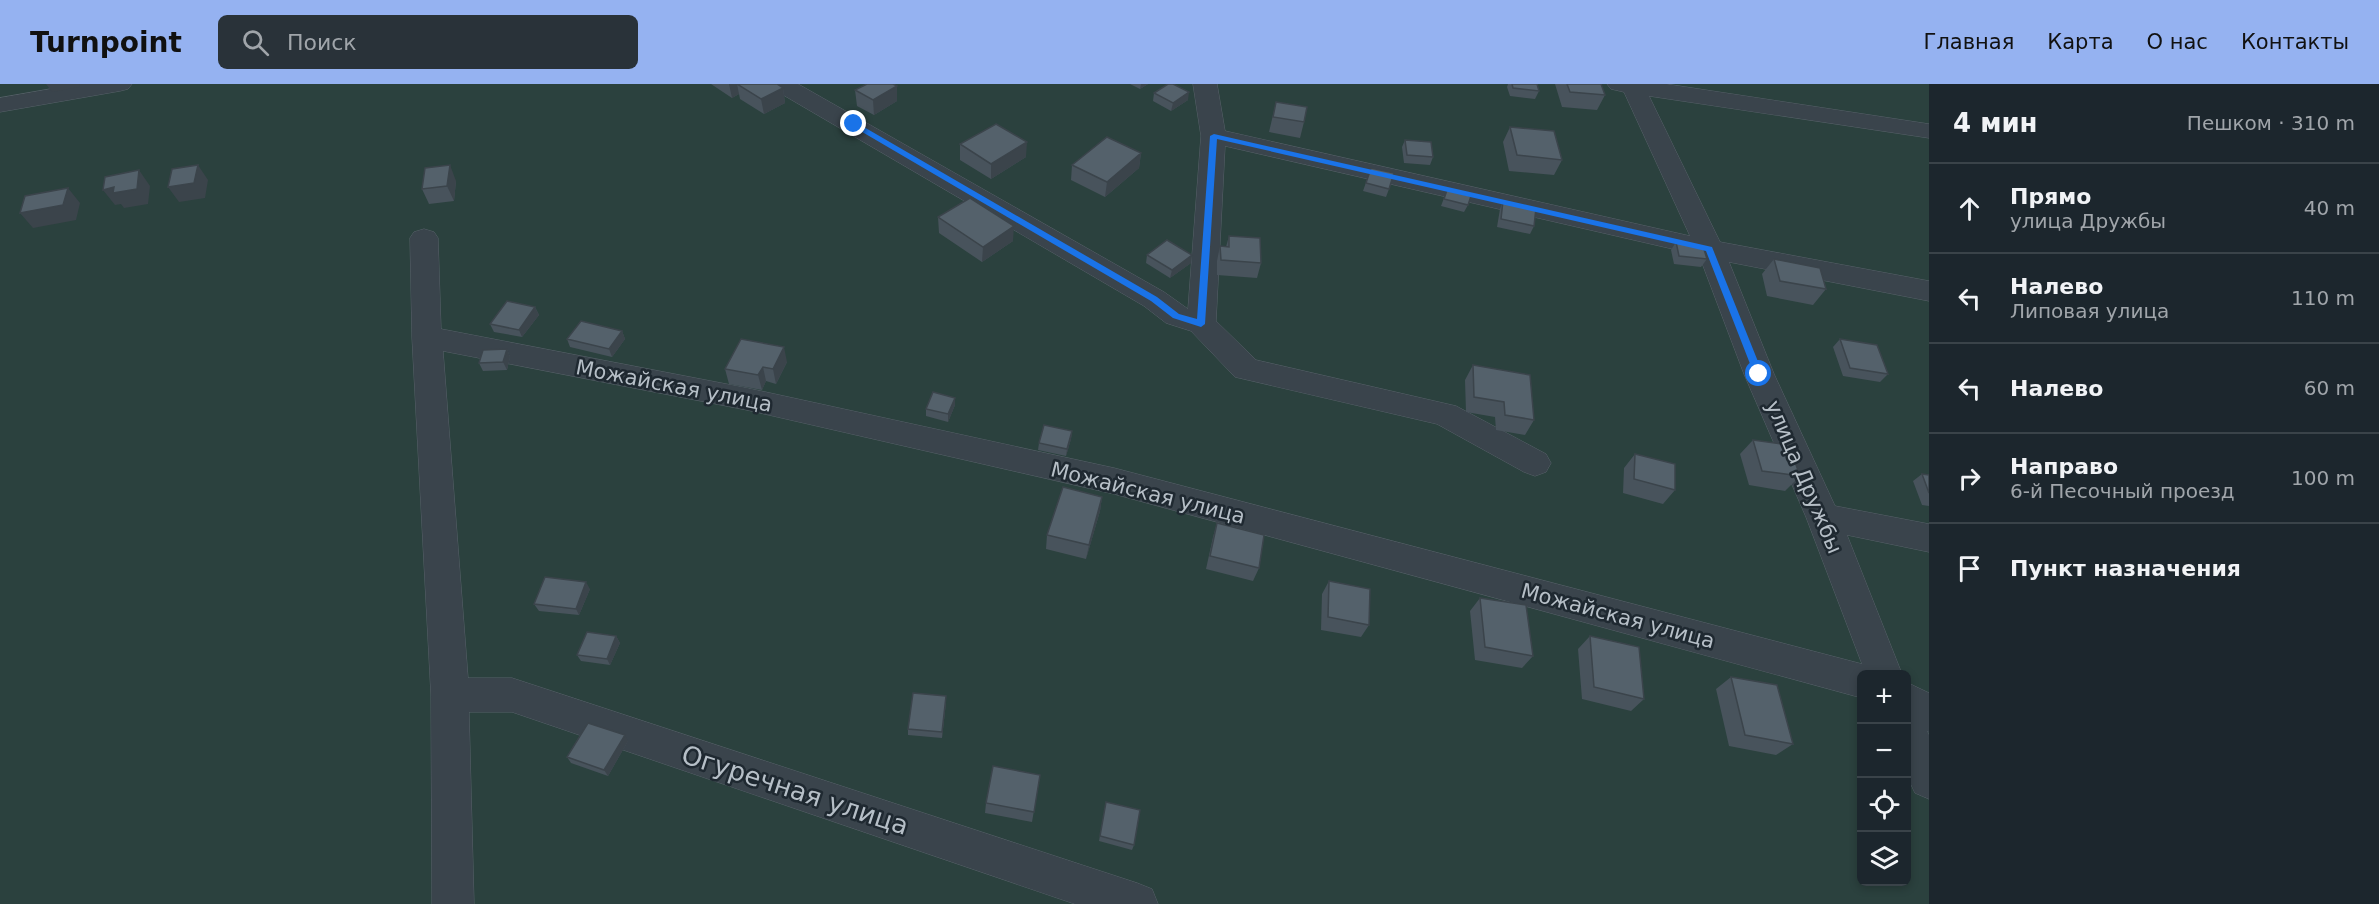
<!DOCTYPE html>
<html lang="ru">
<meta charset="utf-8">
<style>
:root{--surface:#1c262d;--page:#293239;--text:#f1f3f6;--muted:#a0a5aa;--line:#3a4349;--accent:#95b2f1}
body{margin:0;font-family:"DejaVu Sans",sans-serif;background:var(--page);color:var(--text)}
.controls{position:absolute;right:18px;bottom:18px;display:grid;overflow:hidden;border-radius:9px;box-shadow:0 3px 9px #0003}
.controls button{width:54px;height:54px;display:grid;place-items:center;padding:0;border:0;border-bottom:2px solid var(--line);background:var(--surface);color:var(--text);font:30px sans-serif}
.stop{position:absolute;width:18px;height:18px;margin:-14px;border:4px solid #1a73e8;border-radius:50%;background:#fff}
.stop.end{background:#1a73e8;border-color:#fff;box-shadow:0 2px 6px #0008}
.list{margin:0;padding:0;list-style:none}
h2{display:flex;justify-content:space-between;align-items:center;height:78px;margin:0;padding:0 24px;font-size:26px}
h2 small{font-size:20px;font-weight:400;color:var(--muted)}
.list li{display:grid;grid-template-columns:39px 1fr auto;gap:18px;align-items:center;box-sizing:border-box;height:90px;padding:0 24px;border-top:2px solid var(--line)}
.list b{display:block;font-size:22px;white-space:nowrap}
.list p{margin:0;font-size:20px;white-space:nowrap;color:var(--muted)}
.list em{font-size:20px;font-style:normal;color:var(--muted)}
.icon{flex:none;width:33px;height:33px;fill:none;stroke:currentColor;stroke-width:2;stroke-linecap:round;stroke-linejoin:round}
.map{position:relative;flex:none;width:1929px;height:820px;overflow:hidden}
header{display:flex;align-items:center;gap:36px;box-sizing:border-box;height:84px;padding:0 30px;background:var(--accent);color:#111}
header strong{font-size:28px}
nav{display:flex;gap:33px;margin-inline-start:auto;font-size:21px}
.search{width:420px;height:54px;background:var(--page);display:flex;align-items:center;gap:15px;box-sizing:border-box;padding:0 21px;border-radius:9px;color:var(--muted);font-size:22px}
main{display:flex}
aside{flex:1;background:var(--surface)}
.map>svg:first-child{display:block}
</style>
<header>
<strong>Turnpoint</strong>
<div class="search"><svg class="icon" aria-label="search" viewBox="0 0 24 24"><circle cx="10" cy="10" r="6"/><path d="M15 15l6 6"/></svg>Поиск</div>
<nav><a>Главная</a><a>Карта</a><a>О нас</a><a>Контакты</a></nav>
</header>
<main>
<div class="map">
<svg width="1929" height="820" viewBox="0 0 1929 820">
<rect width="100%" height="100%" fill="#26333c"/>
<path fill="#2b413e" fill-rule="evenodd" d="M0 0H1929V820H0ZM1862 590H1906V798H1862Z"/>
<g fill="none" stroke-linecap="round" stroke-linejoin="round">
<defs>
<path id="minor" d="M79 0H132L128 5 120 7 0 28V14Z
M769 0H798L1164 208 1188 225 1201 52 1193 0H1217L1225 47 1690 152 1624 8 1611 5 1607 0H1666L1929 40V54L1649 12 1720 158 1929 197V217L1729 178 1774 290 1835 422 1929 440V468L1847 451 1902 590H1862V614L1114 410 747 326 443 267 468 594H512L1137 799 1152 805 1158 820H1075L512 628H469L474 820H432L431 611 412 253 410 154 414 148 424 145 434 148 438 154 441 245 747 304 1114 384 1862 580 1806 433 1744 290 1699 171 1225 62 1216 237 1256 276 1456 322 1546 370 1551 379 1546 388 1535 392 1524 388 1437 340 1235 293 1191 247 1166 239 1144 222 773 5Z
M1906 598 1929 609V648L1927 647 1929 651V715L1915 709 1906 690Z"/>
</defs>
<use href="#minor" stroke="#58626a" stroke-width="1"/>
<use href="#minor" fill="#3a444c" fill-rule="evenodd"/>
</g>
<path fill="#48535c" d="M711 0H777L783 4 785 19 764 30 740 15 739 10 732 14Z
M1130 0H1148L1140 5Z
M1508 0H1537L1539 7 1535 15 1510 12 1507 3Z
M1555 0H1601L1605 11 1597 26 1562 23Z
M897 2V17L874 31 857 22 855 6Z
M1154 9 1188 16 1171 27 1153 17Z
M1276 18 1304 38 1300 54 1269 48Z
M1510 43 1562 76 1554 91 1509 87 1503 58Z
M1405 56 1433 73 1430 81 1404 79 1402 63Z
M960 60 1026 73 991 95 960 76Z
M1141 69 1139 84 1105 113 1071 96 1072 81Z
M1371 84 1389 105 1386 113 1363 107Z
M456 97 454 117 429 120 422 105Z
M1447 106 1468 121 1464 128 1441 122Z
M1503 117 1534 142 1530 150 1497 143 1500 125Z
M938 133 1013 157 982 178 939 149Z
M1229 152 1261 179 1257 194 1217 191V177L1220 162 1226 163Z
M1676 158 1707 175 1701 183 1674 180 1671 166Z
M1147 171H1192L1191 179 1170 194 1146 179Z
M1774 175 1826 205 1813 221 1767 212 1762 190Z
M535 223 539 231 522 253 494 248 490 240Z
M622 247 625 255 612 273 570 263 567 255Z
M1840 255 1888 290 1880 298 1843 292 1833 263Z
M507 265 510 273 507 286 483 287 479 279Z
M787 278 776 300 766 297 762 306 729 300 725 285Z
M1473 281 1534 336 1525 351 1496 346 1495 333 1466 328 1465 296Z
M955 321 948 338 926 332V325Z
M1072 347 1071 355 1066 372 1038 366 1039 359Z
M1753 356 1800 392 1785 407 1749 401 1740 370Z
M1635 370 1675 406 1663 420 1623 409 1624 384Z
M1922 390 1929 391V422L1922 421 1913 397Z
M1102 413 1100 427 1086 475 1046 465 1047 451Z
M1217 439 1259 484 1253 497 1206 485 1213 453Z
M1329 497 1369 541 1361 553 1321 546 1322 510Z
M590 505 579 531 539 527 534 520Z
M1480 514 1533 572 1522 584 1475 576 1470 527Z
M616 552 620 559 610 581 581 577 577 571Z
M1590 552 1644 615 1631 627 1582 615 1578 565Z
M1731 593 1793 660 1776 671 1729 662 1716 605Z
M946 618 942 654 908 651V645Z
M628 657 608 692 571 679 567 673Z
M1040 691 1032 738 985 729 986 719Z
M1106 718 1134 761 1132 766 1099 757Z"/>
<path fill="#3b444b" d="M46 0H80L79 3 52 8Z
M729 0H753H737L739 10 732 14Z
M1141 0H1148L1140 5Z
M897 2V17L874 31 873 16Z
M783 4 785 19 764 30 761 15Z
M1189 8 1188 16 1171 27 1173 19Z
M1027 58 1026 73 991 95V80Z
M1141 69 1139 84 1105 113 1107 98Z
M198 81 208 96 205 114 179 118 168 103Z
M450 81 456 97 454 117 447 102Z
M139 86 150 102 148 120 124 124 121 120 115 121 103 106 114 103Z
M68 104 80 119 76 136 33 144 20 129Z
M1014 142 1013 157 982 178 983 163Z
M1192 171 1191 179 1170 194 1172 186Z
M535 223 539 231 522 253 519 246Z
M622 247 625 255 612 273 609 265Z
M784 263 787 278 776 300 773 285Z
M507 265 510 273 507 286 503 278Z
M763 283 766 297 762 306 758 291Z
M955 314V321L948 338V330Z
M1072 347 1071 355 1066 372 1067 365Z
M1102 413 1100 427 1086 475 1089 461Z
M586 498 590 505 579 531 576 525Z
M616 552 620 559 610 581 607 575Z
M946 612V618L942 654V648Z
M625 651 628 657 608 692 604 686Z"/>
<path fill="#54616b" stroke="#3b444b" stroke-width="1.5" d="M737 0H777L783 4 761 15Z
M867 0H893L897 2 873 16 855 6Z
M1168 0H1173L1189 8 1173 19 1154 9Z
M1512 0H1537L1539 7 1513 4Z
M1567 0H1601L1605 11 1570 8Z
M1276 18 1307 23 1304 38 1273 33Z
M996 40 1027 58 991 80 960 60Z
M1510 43 1554 47 1562 76 1517 71Z
M1107 53 1141 69 1107 98 1072 81Z
M1405 56 1431 58 1433 73 1407 71Z
M198 81 194 99 168 103 172 85Z
M450 81 447 102 422 105 425 84Z
M1371 84 1394 89 1389 105 1366 99Z
M139 86 137 105 113 109 114 103 103 106 105 93Z
M68 104 63 121 20 129 25 112Z
M1447 106 1471 112 1468 121 1444 115Z
M970 114 1014 142 983 163 938 133Z
M1503 117 1536 124 1534 142 1501 135Z
M1229 152 1260 154 1261 179 1221 176 1220 162 1229 163Z
M1167 156 1192 171 1172 186 1147 171Z
M1676 158 1703 162 1707 175 1679 172Z
M1774 175 1820 184 1826 205 1780 197Z
M507 217 535 223 519 246 490 240Z
M581 237 622 247 609 265 567 255Z
M741 255 784 263 773 285 763 283 758 291 725 285Z
M1840 255 1877 261 1888 290 1850 284Z
M507 265 503 278 479 279 483 266Z
M1473 281 1530 291 1534 336 1505 331 1504 318 1474 313Z
M933 308 955 314 948 330 926 325Z
M1044 341 1072 347 1067 365 1039 359Z
M1753 356 1789 361 1800 392 1762 387Z
M1635 370 1675 380V406L1634 395Z
M1922 390 1929 391V409Z
M1063 403 1102 413 1089 461 1047 451Z
M1217 439 1264 451 1259 484 1210 472Z
M545 493 586 498 576 525 534 520Z
M1329 497 1370 505 1369 541 1328 533Z
M1480 514 1526 521 1533 572 1485 563Z
M587 548 616 552 607 575 577 571Z
M1590 552 1639 563 1644 615 1594 603Z
M1731 593 1777 601 1793 660 1745 651Z
M913 609 946 612 942 648 908 645Z
M588 639 625 651 604 686 567 673Z
M993 682 1040 691 1034 728 986 719Z
M1106 718 1140 726 1134 761 1100 752Z"/>
<path fill="#1a73e8" d="M852 39H857L1157 213 1179 230 1197 235 1210 52 1214 50 1712 163 1763 290 1759 294 1754 290 1706 167 1217 55 1205 240 1201 243 1173 234 1151 217 852 42Z"/>
<g text-anchor="middle" stroke-width="5" stroke-linejoin="round" paint-order="stroke">
<g font-size="21" fill="#b6bfc7" stroke="#1f2931">
<text transform="translate(674 302) rotate(11)" y="7">Можайская улица</text>
<text transform="translate(1804 393) rotate(67)" y="7">улица Дружбы</text>
<text transform="translate(1148 409) rotate(14)" y="7">Можайская улица</text>
<text transform="translate(1618 532) rotate(15)" y="7">Можайская улица</text>
</g>
<g font-size="26" fill="#b6bfc7" stroke="#1f2931">
<text transform="translate(795 706) rotate(18)" y="9">Огуречная улица</text>
</g>
</g>
</svg>
<div class="controls">
<button>+</button>
<button>−</button>
<button><svg class="icon" aria-label="locate" viewBox="0 0 24 24"><circle cx="12" cy="12" r="6"/><path d="M12 2v4M12 18v4M2 12h4M18 12h4"/></svg></button>
<button><svg class="icon" aria-label="layers" viewBox="0 0 24 24"><path d="M12 4l9 5-9 5-9-5zM3 14l9 5 9-5"/></svg></button>
</div>
<div class="stop" style="left:1759px;top:290px"></div>
<div class="stop end" style="left:854px;top:40px"></div>
</div>
<aside>
<h2>4 мин<small>Пешком · 310 m</small></h2>
<ul class="list">
<li><svg class="icon" aria-label="ahead" viewBox="0 0 24 24"><path d="M12 20V5M6 11l6-6 6 6"/></svg><div><b>Прямо</b><p>улица Дружбы</p></div><em>40 m</em></li>
<li><svg class="icon" aria-label="left" viewBox="0 0 24 24"><path d="M17 20v-9H6M10 6l-5 5 5 5"/></svg><div><b>Налево</b><p>Липовая улица</p></div><em>110 m</em></li>
<li><svg class="icon" aria-label="left" viewBox="0 0 24 24"><path d="M17 20v-9H6M10 6l-5 5 5 5"/></svg><div><b>Налево</b></div><em>60 m</em></li>
<li><svg class="icon" aria-label="right" viewBox="0 0 24 24"><path d="M7 20v-9h11M14 6l5 5-5 5"/></svg><div><b>Направо</b><p>6-й Песочный проезд</p></div><em>100 m</em></li>
<li><svg class="icon" aria-label="arrive" viewBox="0 0 24 24"><path d="M6 21V4h12l-3 4 3 4H6"/></svg><div><b>Пункт назначения</b></div></li>
</ul>
</aside>
</main>
